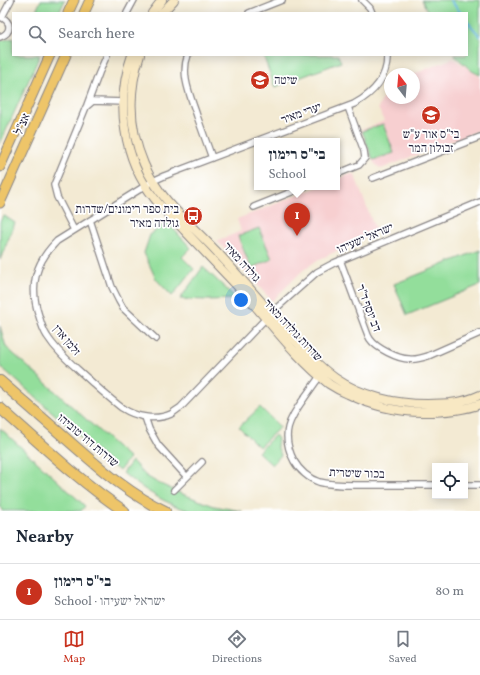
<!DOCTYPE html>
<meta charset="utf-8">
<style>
:root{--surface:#fff;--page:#f6f6f7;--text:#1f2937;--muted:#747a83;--line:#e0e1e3;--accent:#c8321e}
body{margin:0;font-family:Vollkorn,"Frank Ruhl Libre",serif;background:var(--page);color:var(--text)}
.controls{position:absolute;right:12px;bottom:12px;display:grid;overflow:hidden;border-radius:0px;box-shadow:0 2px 10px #0003}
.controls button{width:36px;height:36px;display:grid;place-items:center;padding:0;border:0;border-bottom:1px solid var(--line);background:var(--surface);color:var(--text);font:20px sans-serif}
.compass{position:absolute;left:384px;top:68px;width:36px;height:36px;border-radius:50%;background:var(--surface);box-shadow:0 2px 10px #0003;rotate:344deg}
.you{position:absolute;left:241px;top:300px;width:14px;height:14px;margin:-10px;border:3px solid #fff;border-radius:50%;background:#1a73e8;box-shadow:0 0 0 6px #1a73e833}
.badge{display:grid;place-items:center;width:26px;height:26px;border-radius:50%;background:var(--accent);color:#fff;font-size:13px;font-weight:700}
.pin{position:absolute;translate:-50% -33px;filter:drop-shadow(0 1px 2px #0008)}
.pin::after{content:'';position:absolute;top:21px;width:14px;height:12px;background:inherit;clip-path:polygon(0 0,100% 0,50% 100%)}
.popup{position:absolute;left:254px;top:138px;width:86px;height:52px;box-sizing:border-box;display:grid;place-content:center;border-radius:0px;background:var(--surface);filter:drop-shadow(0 1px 3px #0005);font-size:13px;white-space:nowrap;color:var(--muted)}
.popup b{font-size:15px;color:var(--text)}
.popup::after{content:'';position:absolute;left:50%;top:100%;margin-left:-8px;border:8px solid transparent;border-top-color:var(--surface)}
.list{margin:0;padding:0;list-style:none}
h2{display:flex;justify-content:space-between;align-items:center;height:52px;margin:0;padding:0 16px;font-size:17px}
h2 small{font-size:13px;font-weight:400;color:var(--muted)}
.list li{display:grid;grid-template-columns:26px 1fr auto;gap:12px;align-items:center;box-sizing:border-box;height:56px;padding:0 16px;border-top:1px solid var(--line)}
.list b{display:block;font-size:15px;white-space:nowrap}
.list p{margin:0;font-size:13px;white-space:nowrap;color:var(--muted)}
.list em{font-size:13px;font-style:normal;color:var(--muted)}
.icon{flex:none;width:22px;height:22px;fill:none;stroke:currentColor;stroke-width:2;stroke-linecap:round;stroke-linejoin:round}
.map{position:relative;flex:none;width:480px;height:511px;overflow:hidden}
.search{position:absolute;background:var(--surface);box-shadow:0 2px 10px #0003;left:12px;right:12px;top:12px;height:44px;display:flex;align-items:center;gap:10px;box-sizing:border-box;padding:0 14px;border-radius:0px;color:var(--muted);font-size:15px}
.sheet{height:108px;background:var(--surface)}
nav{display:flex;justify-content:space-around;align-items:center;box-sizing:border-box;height:56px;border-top:1px solid var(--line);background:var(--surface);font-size:11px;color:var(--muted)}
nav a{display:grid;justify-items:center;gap:2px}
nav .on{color:var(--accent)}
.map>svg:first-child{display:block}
</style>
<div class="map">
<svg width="480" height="511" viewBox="0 0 480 511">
<rect width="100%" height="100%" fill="#fff"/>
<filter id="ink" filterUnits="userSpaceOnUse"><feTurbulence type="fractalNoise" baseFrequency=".025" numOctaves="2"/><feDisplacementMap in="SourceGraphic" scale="8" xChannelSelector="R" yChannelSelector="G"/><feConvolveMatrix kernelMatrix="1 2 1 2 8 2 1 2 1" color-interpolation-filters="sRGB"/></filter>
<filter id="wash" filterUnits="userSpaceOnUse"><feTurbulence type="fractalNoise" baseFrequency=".012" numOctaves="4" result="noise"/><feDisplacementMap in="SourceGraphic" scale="16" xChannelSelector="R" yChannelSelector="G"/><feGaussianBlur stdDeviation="0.9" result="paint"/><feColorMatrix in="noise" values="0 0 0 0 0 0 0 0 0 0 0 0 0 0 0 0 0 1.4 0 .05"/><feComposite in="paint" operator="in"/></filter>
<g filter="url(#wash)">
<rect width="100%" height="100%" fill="#f3ead3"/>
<path fill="#f7cfd0" d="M453 58 480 77V130L381 169 374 163 361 130 384 121 378 108 390 84V98H414V74Z
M354 173 376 232 316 261 302 271 272 301 217 241 241 231 237 219 318 187H337V179Z"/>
<path fill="#93de9b" stroke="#5a806b" d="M41 0H65L59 13H35Z
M422 0H480V75L472 71 454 55H467V13H428Z
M13 38V55H40L0 144V41Z
M263 55H338L341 62 275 87Z
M383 124 394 153 373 160 362 131Z
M3 215 15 223 0 260V222Z
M167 222 191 248 182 257 194 269 172 296 156 279 144 253 150 235Z
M259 228 272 259 251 268 238 236Z
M480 250V285L407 315 394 284Z
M203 267 237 299 208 300 180 299Z
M0 326 6 347 129 458 119 471 0 366Z
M260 407 280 427 259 447 239 427Z
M0 428 85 506 81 511H2L0 505Z
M275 435 278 439 277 446 281 455 272 465 258 452Z
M132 461 146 476 158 483 180 493 214 506 242 511H190C166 504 142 489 123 473Z"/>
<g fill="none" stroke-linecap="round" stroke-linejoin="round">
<path stroke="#6bb9e5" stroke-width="2" d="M450 0 461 13
M467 21 480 36"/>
</g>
</g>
<g filter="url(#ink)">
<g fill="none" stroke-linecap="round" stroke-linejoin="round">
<defs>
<path id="street" d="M362 0 370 8 372 13
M127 13 134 0
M249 13 282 0
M0 17C12 21 12 33 0 37
M2 17 11 0
M188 55C180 75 191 97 197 116 202 130 207 144 212 158
M387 55C388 78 372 94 354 104L164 176 153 181 57 241C35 263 29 286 39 316 41 323 43 330 47 336 57 352 72 364 85 376 97 387 109 398 122 408 136 417 155 421 171 414 174 412 178 409 181 407L271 313 317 272 334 263 480 202
M87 105 99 73 107 55
M337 174 359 165 365 158 364 151 348 107
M373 178 480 137
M254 207 304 187
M90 220 112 287 119 301 123 308 156 339
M74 230 57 197 54 185 86 107 93 101 123 102
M340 260 366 330C367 333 368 336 370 339 376 348 398 359 409 359 415 360 422 358 428 356L480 333
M322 374C316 381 311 389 305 397 289 419 280 434 294 461 299 470 309 479 319 482 335 486 352 485 368 485 390 485 413 485 435 485
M145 417 149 429 158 445 187 477
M465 485H480
M174 490 202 462"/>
<path id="secondary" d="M152 13 162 0
M162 13 174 0
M132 55C115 102 123 160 155 199 163 210 174 219 184 230 203 250 223 271 242 291 270 322 296 358 329 384 335 388 341 391 348 394 372 406 397 412 423 412 443 412 462 411 480 404
M140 55C128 91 129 129 144 164 159 200 191 224 217 252 238 275 259 299 279 322 296 341 314 363 335 378 361 396 395 404 427 404 445 404 463 403 480 395"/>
<path id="primary" d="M68 13 74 0
M84 13 90 0
M0 167 50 55
M0 203 66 55"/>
<path id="highway" d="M0 381C24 402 47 422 71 443 100 468 130 495 165 511
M0 408C40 443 79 481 124 511"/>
</defs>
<use href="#street" stroke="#8a8687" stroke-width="8"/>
<use href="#secondary" stroke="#8a8687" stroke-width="10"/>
<use href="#primary" stroke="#8a8687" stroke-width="11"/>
<use href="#highway" stroke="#8a8687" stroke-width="12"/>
<use href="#street" stroke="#fff" stroke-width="5.5"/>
<use href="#secondary" stroke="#f8e8c3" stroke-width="8"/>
<use href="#primary" stroke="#eec569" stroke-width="9"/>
<use href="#highway" stroke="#eec569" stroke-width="10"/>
</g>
</g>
<defs>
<symbol id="school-disc" viewBox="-11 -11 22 22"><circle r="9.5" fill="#c8321e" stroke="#fff"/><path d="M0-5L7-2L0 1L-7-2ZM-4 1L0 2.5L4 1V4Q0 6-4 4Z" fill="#fff"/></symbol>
<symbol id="bus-disc" viewBox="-11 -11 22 22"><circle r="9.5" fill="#c8321e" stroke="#fff"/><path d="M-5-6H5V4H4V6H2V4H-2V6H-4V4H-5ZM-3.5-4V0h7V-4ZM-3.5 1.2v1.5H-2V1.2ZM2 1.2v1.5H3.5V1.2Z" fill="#fff"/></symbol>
</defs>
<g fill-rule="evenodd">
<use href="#school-disc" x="249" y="69" width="22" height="22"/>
<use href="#school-disc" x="420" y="104" width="22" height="22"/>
<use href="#bus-disc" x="182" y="205" width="22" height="22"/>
</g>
<g text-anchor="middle" stroke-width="3.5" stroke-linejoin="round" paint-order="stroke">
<g font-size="12" fill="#22223b" stroke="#fff" text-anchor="start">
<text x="274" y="84">שיטה</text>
<text x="431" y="138" text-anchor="middle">בי"ס אור ע"ש<tspan x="431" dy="14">זבולון המר</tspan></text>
<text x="179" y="213" text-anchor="end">בית ספר רימונים/שדרות<tspan x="179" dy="14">גולדה מאיר</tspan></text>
</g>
<g font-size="12" fill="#22223b" stroke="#fff">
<text transform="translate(301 113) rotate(-20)" y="4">יערי מאיר</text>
<text transform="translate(22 124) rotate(-66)" y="4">אצ"ל</text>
<text transform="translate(365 238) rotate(-23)" y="4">ישראל ישעיהו</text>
<text transform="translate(242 262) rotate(48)" y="4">גולדה מאיר</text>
<text transform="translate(369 308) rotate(69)" y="4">דב יוסף ד"ר</text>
<text transform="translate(293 330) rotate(47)" y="4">שדרות גולדה מאיר</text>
<text transform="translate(67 340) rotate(50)" y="4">זלמן ארן</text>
<text transform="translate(88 440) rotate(40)" y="4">שדרות דוד טוביהו</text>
<text transform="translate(357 473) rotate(2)" y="4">בכור שיטרית</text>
</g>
</g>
</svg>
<div class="controls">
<button><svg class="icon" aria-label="locate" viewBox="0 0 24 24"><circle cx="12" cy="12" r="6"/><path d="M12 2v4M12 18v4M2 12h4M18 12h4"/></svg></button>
</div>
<svg class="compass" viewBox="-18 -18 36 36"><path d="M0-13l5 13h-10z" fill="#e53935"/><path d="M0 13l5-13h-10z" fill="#747a83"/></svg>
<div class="you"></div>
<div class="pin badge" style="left:297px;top:236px">1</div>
<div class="popup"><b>בי&quot;ס רימון</b>School</div>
<div class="search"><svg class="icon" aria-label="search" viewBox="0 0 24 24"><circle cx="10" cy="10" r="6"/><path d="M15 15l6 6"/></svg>Search here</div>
</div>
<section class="sheet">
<h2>Nearby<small></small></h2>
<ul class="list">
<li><span class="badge">1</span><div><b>בי&quot;ס רימון</b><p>School · ישראל ישעיהו</p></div><em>80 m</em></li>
</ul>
</section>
<nav>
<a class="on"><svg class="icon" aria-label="map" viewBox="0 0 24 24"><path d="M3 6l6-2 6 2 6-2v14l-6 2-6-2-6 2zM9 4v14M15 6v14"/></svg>Map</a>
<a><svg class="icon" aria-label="directions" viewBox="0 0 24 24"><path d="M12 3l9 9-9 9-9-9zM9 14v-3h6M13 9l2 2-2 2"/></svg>Directions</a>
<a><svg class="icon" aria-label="saved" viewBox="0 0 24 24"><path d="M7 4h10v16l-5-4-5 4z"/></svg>Saved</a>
</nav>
